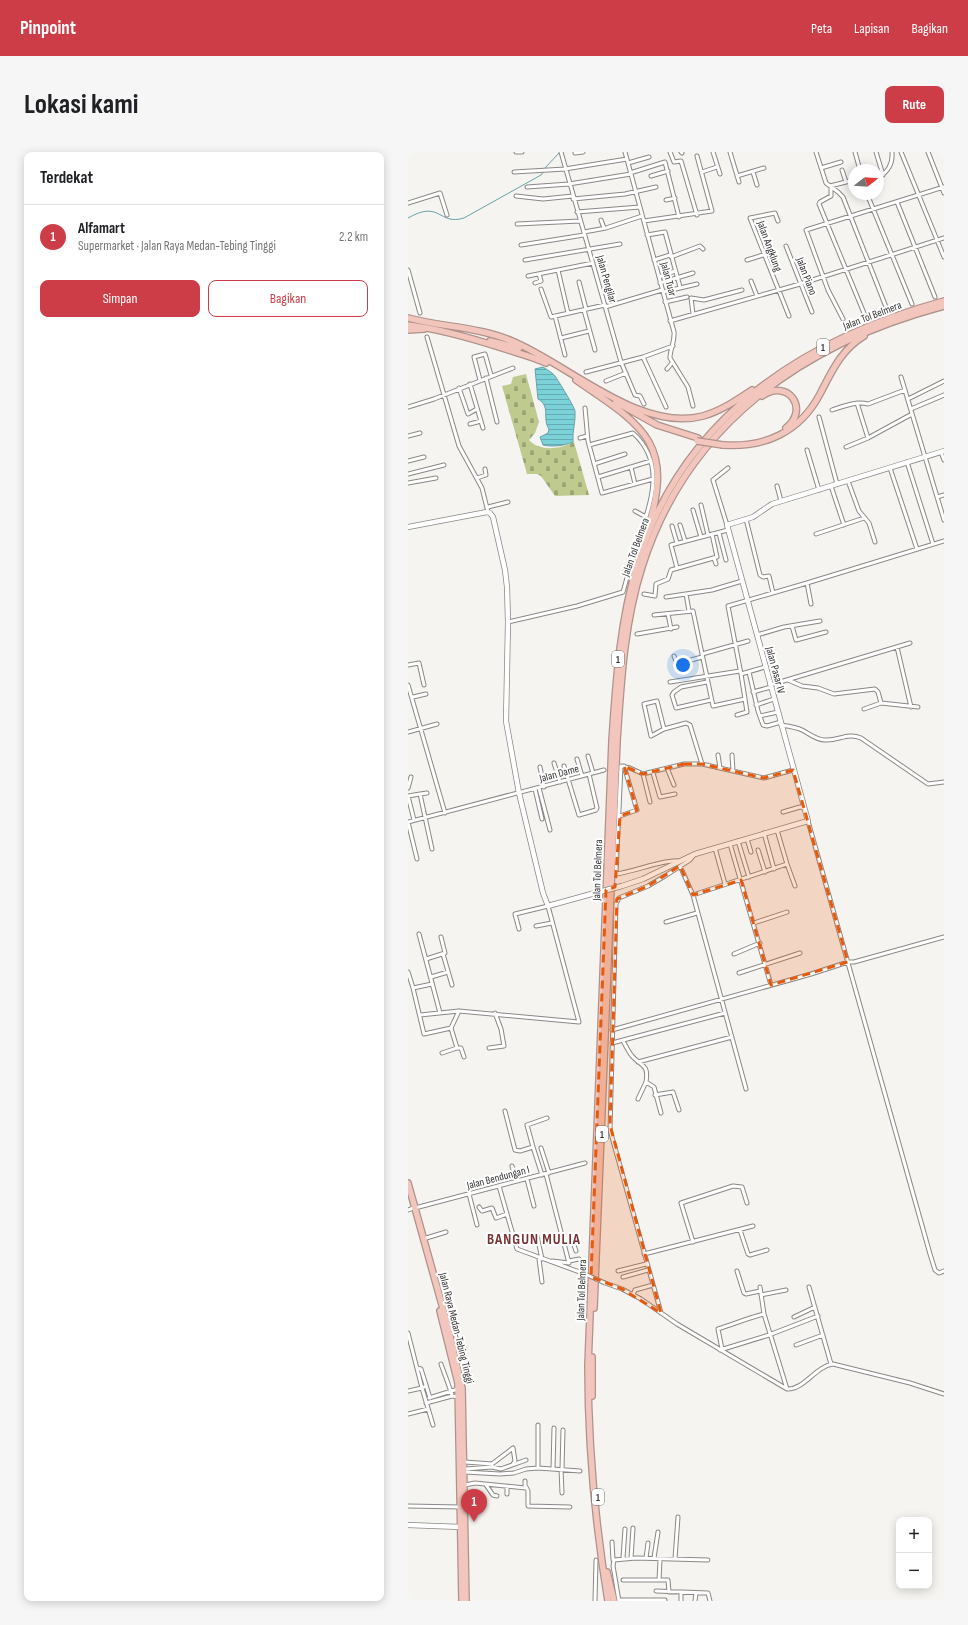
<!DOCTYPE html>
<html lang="id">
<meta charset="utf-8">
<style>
:root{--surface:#fff;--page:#f6f6f6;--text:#202124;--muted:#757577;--line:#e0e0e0;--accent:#cd3d47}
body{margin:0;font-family:"Sofia Sans Condensed",sans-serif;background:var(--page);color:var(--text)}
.controls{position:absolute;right:12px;bottom:12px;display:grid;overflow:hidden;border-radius:8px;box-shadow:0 2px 10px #0003}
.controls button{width:36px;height:36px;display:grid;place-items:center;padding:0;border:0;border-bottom:1px solid var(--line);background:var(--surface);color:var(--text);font:20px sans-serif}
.compass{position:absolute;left:440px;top:12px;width:36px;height:36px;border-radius:50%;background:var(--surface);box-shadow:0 2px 10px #0003;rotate:73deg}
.you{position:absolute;left:275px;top:513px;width:14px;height:14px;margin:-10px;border:3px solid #fff;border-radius:50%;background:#1a73e8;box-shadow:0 0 0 6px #1a73e833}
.badge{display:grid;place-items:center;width:26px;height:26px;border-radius:50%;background:var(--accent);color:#fff;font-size:13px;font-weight:700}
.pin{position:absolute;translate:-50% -33px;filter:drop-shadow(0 1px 2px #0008)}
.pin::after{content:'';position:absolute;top:21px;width:14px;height:12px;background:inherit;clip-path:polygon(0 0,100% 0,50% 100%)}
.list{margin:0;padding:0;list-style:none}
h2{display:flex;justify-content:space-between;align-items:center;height:52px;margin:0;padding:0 16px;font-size:17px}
h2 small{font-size:13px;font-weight:400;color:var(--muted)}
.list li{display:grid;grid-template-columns:26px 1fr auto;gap:12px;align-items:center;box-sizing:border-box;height:64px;padding:0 16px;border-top:1px solid var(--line)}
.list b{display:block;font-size:15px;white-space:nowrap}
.list p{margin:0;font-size:13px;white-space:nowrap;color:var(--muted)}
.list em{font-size:13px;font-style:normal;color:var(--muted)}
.actions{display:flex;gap:8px;padding:12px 16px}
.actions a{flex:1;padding:9px 0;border:1px solid var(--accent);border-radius:8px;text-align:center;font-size:14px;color:var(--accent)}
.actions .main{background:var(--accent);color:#fff}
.map{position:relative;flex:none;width:536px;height:1449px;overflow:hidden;border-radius:8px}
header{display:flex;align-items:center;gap:24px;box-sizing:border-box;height:56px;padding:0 20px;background:var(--accent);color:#fff}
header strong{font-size:19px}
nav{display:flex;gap:22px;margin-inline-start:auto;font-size:14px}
.intro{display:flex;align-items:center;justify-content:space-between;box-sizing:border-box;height:96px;padding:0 24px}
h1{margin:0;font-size:28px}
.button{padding:10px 18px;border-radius:8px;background:var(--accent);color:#fff;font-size:14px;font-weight:700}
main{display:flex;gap:24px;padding:0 24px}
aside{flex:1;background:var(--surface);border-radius:8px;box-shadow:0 2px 10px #0003}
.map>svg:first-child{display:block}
</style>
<header>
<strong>Pinpoint</strong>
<nav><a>Peta</a><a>Lapisan</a><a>Bagikan</a></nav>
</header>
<div class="intro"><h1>Lokasi kami</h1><a class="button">Rute</a></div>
<main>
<aside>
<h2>Terdekat<small></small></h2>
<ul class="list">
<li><span class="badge">1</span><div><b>Alfamart</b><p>Supermarket · Jalan Raya Medan-Tebing Tinggi</p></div><em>2.2 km</em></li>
</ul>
<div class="actions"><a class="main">Simpan</a><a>Bagikan</a></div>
</aside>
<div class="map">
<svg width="536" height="1449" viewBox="0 0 536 1449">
<defs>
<pattern id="cemetery-stones" width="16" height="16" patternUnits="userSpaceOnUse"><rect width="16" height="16" fill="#bfca8e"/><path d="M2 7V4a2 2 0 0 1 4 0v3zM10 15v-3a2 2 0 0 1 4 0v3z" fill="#9ca575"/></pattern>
<pattern id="water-rules" width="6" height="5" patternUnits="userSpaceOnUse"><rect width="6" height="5" fill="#7cd2d9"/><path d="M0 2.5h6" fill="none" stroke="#66abb1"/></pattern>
</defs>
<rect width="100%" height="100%" fill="#f5f4f1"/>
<path fill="url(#cemetery-stones)" d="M118 222 131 270 127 281 121 288C132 300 152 297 166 290L181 343 147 344 133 324 129 322H119L94 234 103 232 105 225Z"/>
<path fill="url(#water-rules)" stroke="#66a2a7" d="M135 215C139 218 144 220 147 224 150 228 167 256 167 259 168 270 164 279 165 290 156 294 144 295 135 293L132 285 140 281 141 277C134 267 143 254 130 247L127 217Z"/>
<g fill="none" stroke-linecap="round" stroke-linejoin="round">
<path stroke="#66a2a7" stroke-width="1" d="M137 16 152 0
M0 66C33 47 30 74 56 66L133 23 136 19"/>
<defs>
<path id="street" d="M108 0H114
M153 0 213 210 227 243 232 244 236 252
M217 0 266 180C267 190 262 197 262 206L280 235 285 254
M262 0 266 10 273 9 289 63
M273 0 274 1
M305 0 312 22
M322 0 331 30
M408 0 418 31 430 40 435 45 478 155
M447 0 452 18
M468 0 475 23
M493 0 536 105
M520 0 536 41
M167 1 175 0
M220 11 241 5
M413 16 433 10
M434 18 438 30
M106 20 157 17 219 7
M294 20 309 15
M345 20 349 33
M222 21 257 10 271 65
M243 24 260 19
M329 24 356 16
M470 25C480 21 485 11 484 0
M422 34 446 28
M119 35 161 32 223 22
M423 35V44L412 50 411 52 458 166
M459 42 504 152
M108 44 135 47 165 44
M165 47 217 42 248 35
M258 48 267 46
M489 50 527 145
M0 51 32 41 39 63
M169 60 232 55
M193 68 196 76
M236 69 304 59 289 4
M370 69 367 61 342 66 381 164
M109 72 172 69
M176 80 198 76 234 64
M239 83 257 80 272 135
M113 93 176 83
M378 94 404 160
M263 105 292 94 295 97
M117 108 212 92
M246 108 262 103
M339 108 355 103
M0 118 12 161
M150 118 160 161
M120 124 185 111
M251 125 267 119
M343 129 349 144
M171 130 178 157
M127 131 133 129 131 122
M252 131 285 121
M133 137 143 165 197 153
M255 140 289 132
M257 150 279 145
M197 155 254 138
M176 158 187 198
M285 162 283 146 296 148 334 138
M147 164 157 203
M435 167 420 138 398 78 536 35
M262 169 392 132 536 86
M19 185 51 294 74 336 80 360
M153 186 181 179
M235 205 258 255
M259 217 264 211
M178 220 235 205 265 194
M493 225 536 368
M78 226 89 270
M72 228 66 205 77 202 83 223
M198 229 218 221
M62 232 75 276
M51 236 60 262 69 257
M500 247 536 229
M449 251 460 286
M0 255 26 247 105 216
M177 256 180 289 194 341 245 327
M503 257 536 243
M424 258C436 254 448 249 460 252L497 238
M411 265 429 332
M62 272 73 269
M0 284 12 281
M172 286 179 284
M438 295 460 286 504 262
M399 298 411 338
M533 300 536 308
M0 309 16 305
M499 310 525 392
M186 312 217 302
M223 315 243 309
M482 316 509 397
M0 322 36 313
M190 325 223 315 227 332
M69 326 78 323 77 317
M440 329 451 359 461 371 467 390
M0 331 28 326
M369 334 373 349
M423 334 436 373
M529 345 536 343
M293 353 300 383
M80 355 100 350
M285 358 293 385
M227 359 238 365
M338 367 352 423 355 425 361 424 365 441
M272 373 277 389
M319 373 305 328 320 316
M264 374 269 391
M311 381 318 408
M408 382 456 366
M306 406 308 412
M269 416 263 393 320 378
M236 442 247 444 248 432 260 427 263 418 309 405 304 382
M278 442 281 459
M258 445 304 438 334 429
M403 452 399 431 536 389
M260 462 263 477
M246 463 285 459 305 554 337 547 333 522 357 515
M100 470 169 454 215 440C219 427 222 412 226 399 239 361 262 314 225 281L181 293
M384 474 388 488 418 480
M229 482 269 475
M349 483 376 475 412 469
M489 495 503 555
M294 502 340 489
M266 504 268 509 272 511 294 505
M0 513 11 511 16 533
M341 520 350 559 355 573 359 574 373 570
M333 522 320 454 399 431
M380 528 394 534 410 536 426 542 467 537 470 540 473 551
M262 530 332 519
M299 530 273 535 266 540 264 543 268 556 303 548
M0 533 37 661
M362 533 502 491
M345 540 363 535
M5 545 18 542
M348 553 366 547
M456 557 473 551 510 555
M329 563 339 560 337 547
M352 564 370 560
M373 573C380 574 388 575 394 578 402 582 408 588 417 588 431 589 439 580 453 586L520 632 536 630
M256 577 243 584 236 552 249 549 256 577 278 571 282 573 294 612 356 626 385 618
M0 580 29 572
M310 603 312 616
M324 603 325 619
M180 604 185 621
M169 607 174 624
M146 611 152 630
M156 614 171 663 188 658 189 656 181 622
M132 615 136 635
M259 616 266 633
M245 621 252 645 267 642
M235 622 242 650
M0 636 3 625
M131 636 142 678
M127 637 134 667
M12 642 19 641
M375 660 392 655 396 656
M212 664 229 658 216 614
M6 668 0 644 12 642 24 697
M400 669 522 1102 527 1118 531 1121 536 1119
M0 670 196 618
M0 670 9 707
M356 681 366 717
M339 687 343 700
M330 689 341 725
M322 692 363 833
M307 696 317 732
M350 698 357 720
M271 709C256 707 226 720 208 722L213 614 222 616 235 622 276 612H294
M379 712 387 734
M272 714 285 743 338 937
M285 743 379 712 369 678
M258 770 289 761
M346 771 379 760
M128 774 144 771
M11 782 32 861
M35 802 44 833
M326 802 352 791
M18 807 37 801 33 785
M0 820 5 836 24 832
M331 821 392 801
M23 825 40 820
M5 836 16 882 43 876 51 859
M12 863 51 859 171 870 140 754 107 762 111 777
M43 876 49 896H53L56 905
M204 878 403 822 440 810H446L536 785
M215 889C218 894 220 899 224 904 234 915 241 912 238 930L246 935 253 961
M204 891 317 861
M81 896 96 894 93 877 87 861
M34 901 49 896
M230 910 324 885
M247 943 265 940 271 958
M230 947 238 930
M97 959 107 998 112 999 125 995 134 1023
M125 995 119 973 139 966
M133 996 141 1021
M104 1014 108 1029
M138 1022 161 1111 144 1109
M119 1027 126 1054
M91 1034 109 1097 177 1122
M61 1042 69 1073
M71 1055 74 1059 84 1056 88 1066 99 1062
M7 1056 177 1011
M0 1058 5 1056
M332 1078 340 1102 342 1103 359 1098
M129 1084 134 1107
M15 1087 38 1080
M285 1090 273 1051 325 1034 334 1035 339 1051
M156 1092 165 1090 168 1099
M236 1102 345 1074
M131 1107 134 1130
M161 1109 171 1107
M210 1119 238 1112
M329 1119 336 1141 338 1142 352 1139
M215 1125 240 1118
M197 1131 214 1137 233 1147 269 1172 379 1237C396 1238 408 1214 425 1212L502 1231 536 1242
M401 1135 423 1212
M225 1143 227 1138 245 1133
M353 1143 378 1138
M253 1161 202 978 208 752 211 746 240 734 257 724 282 708 286 703
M356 1162 379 1237
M386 1165 407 1155
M0 1181 14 1236 0 1239
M388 1193 415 1183
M314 1197 310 1177C326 1172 340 1166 356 1162L352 1135
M312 1198 361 1183 410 1164
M33 1212C36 1221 43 1238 44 1244
M9 1216 13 1217 22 1246
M18 1234 14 1236 25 1273
M21 1246 50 1237
M18 1251 44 1244 51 1245
M0 1262 20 1257
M130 1273V1316
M57 1310 84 1312 105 1296 107 1309 105 1312
M84 1312V1315L93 1317 118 1308
M57 1317 84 1315
M145 1317 146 1276
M153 1317 154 1341
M154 1317 155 1278
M57 1320 92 1322 106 1321 118 1317 130 1316 172 1319
M117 1329V1333L120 1339V1354L162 1355
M57 1333 67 1331 118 1336
M78 1333 85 1343 89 1344
M99 1342V1334
M0 1354 53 1355
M204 1390 205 1408
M215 1406 217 1377
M223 1406 225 1376
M238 1406 240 1391
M246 1406 250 1380
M267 1407 270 1365
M215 1428H260L261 1440
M251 1428 252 1408
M248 1439 300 1441 302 1449
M211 1448H257
M187 1449 188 1408
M211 1449 205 1414 206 1408 228 1406 300 1408
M273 1449V1440
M287 1449 288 1441"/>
<path id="secondary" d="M0 375 79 360 82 361 85 365 97 418 99 435 100 470 98 569 111 641 135 741 140 754 187 741
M214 734 235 727 287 702 400 669 319 373 345 365 364 352 536 299
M0 1373 53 1375"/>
<path id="highway" d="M0 166C34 175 71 175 104 189 160 212 232 281 295 264 313 259 329 248 344 238
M0 173C32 177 63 186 94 196 109 201 123 204 138 211
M0 178 16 177
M82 189 111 196
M168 228C234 273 267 290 240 376
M354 244C380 226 402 257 378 276
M208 250 249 273 290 286
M315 293C357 296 392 280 412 242 424 219 433 198 456 184
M0 1031 39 1171 54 1236 58 1449
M186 1156 209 589C213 530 216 471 234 415 279 272 396 191 536 154
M32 1159 50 1231 54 1449
M184 1244V1205
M199 1420 206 1449
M200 1449C187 1371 180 1293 180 1214L204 589C208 528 212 468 230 410 275 265 396 187 536 149"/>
</defs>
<use href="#street" stroke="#898885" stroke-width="5"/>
<use href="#secondary" stroke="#898885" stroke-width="6"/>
<use href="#highway" stroke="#af928b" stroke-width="8"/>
<use href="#street" stroke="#fff" stroke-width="3"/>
<use href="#secondary" stroke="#fff" stroke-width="4.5"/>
<use href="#highway" stroke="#f2c6bc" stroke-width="5.5"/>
<defs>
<path id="street-bridge" d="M177 1122 197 1131"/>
<path id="secondary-bridge" d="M187 741 214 734"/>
<path id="highway-bridge" d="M289 289 315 293"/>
</defs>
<use href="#street-bridge" stroke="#898885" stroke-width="5" stroke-linecap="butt"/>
<use href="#secondary-bridge" stroke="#898885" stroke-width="6" stroke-linecap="butt"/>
<use href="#highway-bridge" stroke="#af928b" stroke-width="8" stroke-linecap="butt"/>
<use href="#street-bridge" stroke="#fff" stroke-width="3"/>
<use href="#secondary-bridge" stroke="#fff" stroke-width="4.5"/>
<use href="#highway-bridge" stroke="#f2c6bc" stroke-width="5.5"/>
</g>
<path fill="#e8590c" fill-opacity="0.2" stroke="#e8590c" stroke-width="3" stroke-dasharray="8 5" stroke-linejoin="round" d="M276 612H294L356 626 385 618 440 810 363 833 333 728 285 743 272 714 240 734 209 747 202 973 253 1161 214 1137 183 1125 198 738 207 735 212 664 229 658 216 614 235 622Z"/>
<g text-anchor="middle" stroke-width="4" stroke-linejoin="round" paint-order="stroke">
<g fill="#fff" stroke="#70706f" stroke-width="1">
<rect x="409" y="187" width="12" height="16" rx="3"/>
<rect x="204" y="499" width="12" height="16" rx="3"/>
<rect x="188" y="974" width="12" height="16" rx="3"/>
<rect x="184" y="1337" width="12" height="16" rx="3"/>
</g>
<g font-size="10" font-weight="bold" fill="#323231">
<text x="415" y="199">1</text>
<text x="210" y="511">1</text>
<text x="194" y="986">1</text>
<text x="190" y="1349">1</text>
</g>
<g font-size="11" fill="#323231" stroke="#fff">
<text transform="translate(362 94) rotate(70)" y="4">Jalan Angklung</text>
<text transform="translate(399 124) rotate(69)" y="4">Jalan Piano</text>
<text transform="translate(199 127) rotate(74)" y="4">Jalan Pengilar</text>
<text transform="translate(261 127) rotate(75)" y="4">Jalan Tuar</text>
<text transform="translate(464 163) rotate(-21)" y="4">Jalan Tol Belmera</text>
<text transform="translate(227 395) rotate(-70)" y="4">Jalan Tol Belmera</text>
<text transform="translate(368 518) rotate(75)" y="4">Jalan Pasar IV</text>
<text transform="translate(151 621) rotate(-15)" y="4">Jalan Dame</text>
<text transform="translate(189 718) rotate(-88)" y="4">Jalan Tol Belmera</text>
<text transform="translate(90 1025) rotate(-15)" y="4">Jalan Bendungan I</text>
<text transform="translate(173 1138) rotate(-88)" y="4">Jalan Tol Belmera</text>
<text transform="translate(49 1176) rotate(76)" y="4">Jalan Raya Medan-Tebing Tinggi</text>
</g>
<g font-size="15" font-weight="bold" letter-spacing="1" fill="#783133" stroke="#fff">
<text x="126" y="1092">BANGUN MULIA</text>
</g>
</g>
</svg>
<div class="controls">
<button>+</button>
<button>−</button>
</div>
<svg class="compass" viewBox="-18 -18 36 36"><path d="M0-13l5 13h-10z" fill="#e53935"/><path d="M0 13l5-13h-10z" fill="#757577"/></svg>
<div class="you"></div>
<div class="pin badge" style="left:66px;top:1370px">1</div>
</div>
</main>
